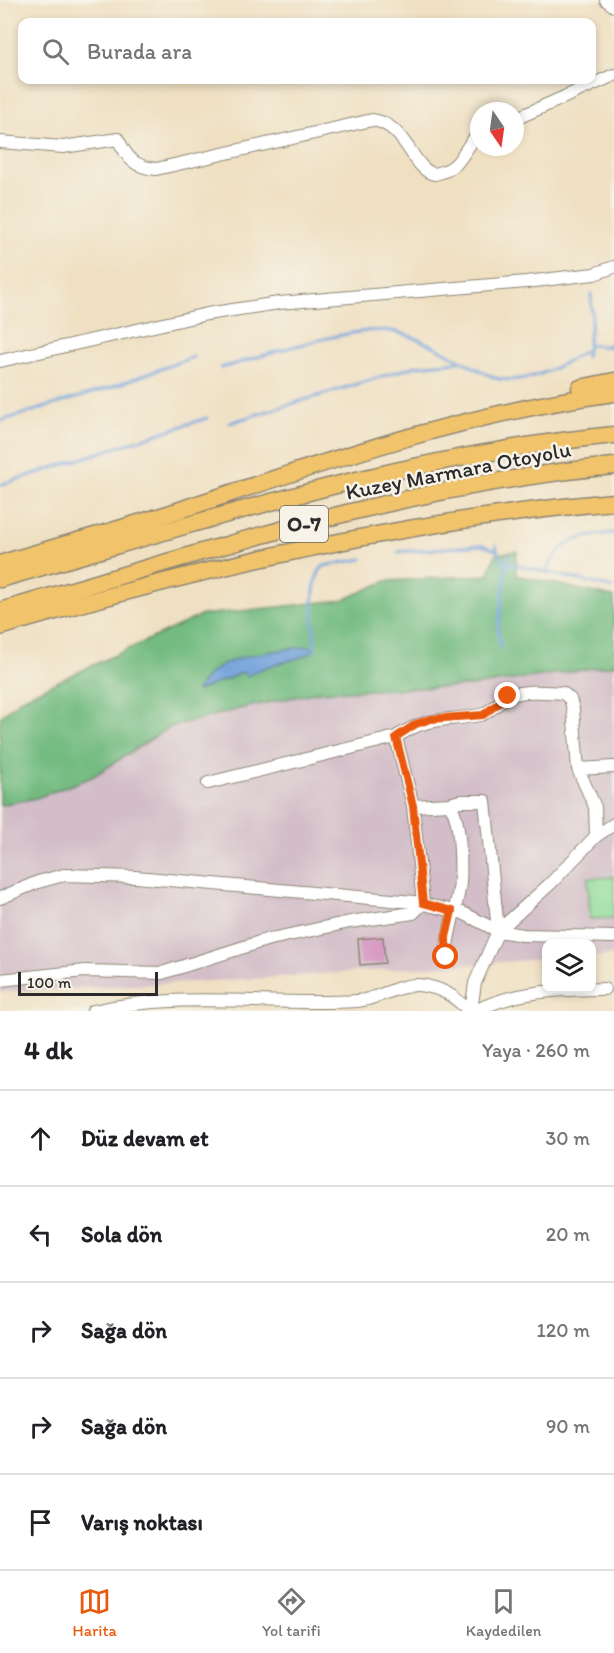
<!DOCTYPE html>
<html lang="tr">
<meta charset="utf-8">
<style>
:root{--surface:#fff;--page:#f6f6f6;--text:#202124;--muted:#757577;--line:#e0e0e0;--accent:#ea580c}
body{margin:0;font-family:Itim,sans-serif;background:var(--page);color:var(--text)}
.controls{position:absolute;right:18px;bottom:18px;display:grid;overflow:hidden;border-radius:12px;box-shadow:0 3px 9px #0003}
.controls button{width:54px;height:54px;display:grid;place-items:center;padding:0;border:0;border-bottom:2px solid var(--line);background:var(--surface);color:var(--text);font:30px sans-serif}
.compass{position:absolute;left:470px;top:102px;width:54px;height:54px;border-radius:50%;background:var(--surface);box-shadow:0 3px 9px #0003;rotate:167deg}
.scale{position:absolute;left:18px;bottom:15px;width:140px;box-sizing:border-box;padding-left:6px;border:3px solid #2b2b2b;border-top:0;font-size:16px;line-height:21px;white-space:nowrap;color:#2b2b2b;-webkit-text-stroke:4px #f7f3e8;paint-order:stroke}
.stop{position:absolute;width:18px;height:18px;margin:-14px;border:4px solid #ea580c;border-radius:50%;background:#fff}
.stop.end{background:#ea580c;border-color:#fff;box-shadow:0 2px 6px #0008}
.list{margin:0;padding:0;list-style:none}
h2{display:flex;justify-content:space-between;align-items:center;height:78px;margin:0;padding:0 24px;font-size:26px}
h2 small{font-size:20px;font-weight:400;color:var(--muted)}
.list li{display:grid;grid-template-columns:39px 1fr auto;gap:18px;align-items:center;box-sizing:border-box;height:96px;padding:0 24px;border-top:2px solid var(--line)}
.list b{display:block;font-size:22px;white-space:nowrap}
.list em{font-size:20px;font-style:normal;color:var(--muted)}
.icon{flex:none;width:33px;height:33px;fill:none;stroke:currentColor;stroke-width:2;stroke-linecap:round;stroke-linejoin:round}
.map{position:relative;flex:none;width:614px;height:1011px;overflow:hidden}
.search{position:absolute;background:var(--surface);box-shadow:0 3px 9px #0003;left:18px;right:18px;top:18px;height:66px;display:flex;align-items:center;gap:15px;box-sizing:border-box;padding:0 21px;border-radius:12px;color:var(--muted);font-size:22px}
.sheet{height:558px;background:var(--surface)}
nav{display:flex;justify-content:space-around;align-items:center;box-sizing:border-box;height:84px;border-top:2px solid var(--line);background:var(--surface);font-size:16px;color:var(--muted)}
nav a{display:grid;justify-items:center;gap:3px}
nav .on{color:var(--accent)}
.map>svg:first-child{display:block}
</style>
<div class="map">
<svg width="614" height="1011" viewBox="0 0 614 1011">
<rect width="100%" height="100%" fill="#f7f3e8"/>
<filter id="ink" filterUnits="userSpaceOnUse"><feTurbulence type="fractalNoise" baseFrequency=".0167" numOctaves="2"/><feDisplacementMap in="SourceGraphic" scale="12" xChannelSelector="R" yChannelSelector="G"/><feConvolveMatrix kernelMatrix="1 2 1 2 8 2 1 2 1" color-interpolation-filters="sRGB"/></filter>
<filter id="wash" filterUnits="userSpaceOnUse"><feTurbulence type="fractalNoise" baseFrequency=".008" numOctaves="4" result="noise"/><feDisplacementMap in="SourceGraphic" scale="24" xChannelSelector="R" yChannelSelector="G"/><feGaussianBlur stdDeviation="1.35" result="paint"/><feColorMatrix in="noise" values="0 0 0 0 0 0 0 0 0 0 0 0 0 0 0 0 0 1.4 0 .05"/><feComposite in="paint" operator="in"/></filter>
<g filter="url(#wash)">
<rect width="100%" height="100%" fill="#efe0c2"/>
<path fill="#d2bdc8" d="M614 665V955L592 957V944H546V959L249 979 0 992V805L92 777 170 727 247 707 318 692 472 686Z"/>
<path fill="#8fdb99" stroke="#5d8362" stroke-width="1.5" d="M614 877V918L590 919 588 878Z"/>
<path fill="#73bb81" stroke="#4f7356" stroke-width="1.5" d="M517 551 516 575 614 597V665L472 686 318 692 247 707 170 727 92 777 36 798 0 805V717L22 698 202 615 343 600 386 581 488 575 496 554Z"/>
<path fill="#72a2dc" stroke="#4e6684" stroke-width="1.5" d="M309 646 315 650C294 664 268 662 247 676L244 672 197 691C214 653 273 652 309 646Z"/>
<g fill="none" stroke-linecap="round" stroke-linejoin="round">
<path stroke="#72a2dc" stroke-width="3" d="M588 345 614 347
M605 346 614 342
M586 357 592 317 591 294
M221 368C259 357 355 325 391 331 424 337 463 363 495 378 526 386 561 366 587 350
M0 421 109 388 193 357
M229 423 416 366 458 362
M0 485 207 418
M496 545 500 558 506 565
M398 552 482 545 498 551
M507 565 512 564 614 588
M547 571C560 539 581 536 614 533
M501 648 498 630 508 555
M315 650C314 630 308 578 324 566L362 559"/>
</g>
<g id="blocks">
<path fill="#d798c3" d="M383 937 385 963 360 965 358 939Z"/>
</g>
</g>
<g filter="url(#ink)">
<use href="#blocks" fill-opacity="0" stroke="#8d8676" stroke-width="1.5"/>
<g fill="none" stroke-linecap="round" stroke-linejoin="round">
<defs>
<path id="minor" d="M606 0 614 6
M515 119 614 75
M0 142 63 147 118 139C127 158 134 167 156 169L372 120C407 124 412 171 435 174 464 168 460 151 479 134
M0 361 207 314 279 303 526 282 594 274 614 267
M396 737C430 715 444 722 480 715 490 713 498 702 507 697 523 689 546 692 563 693L570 699 573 709 578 769 595 807 596 836
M578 769 614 767
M449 804 460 801H485L498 931
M413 806 449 804C461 816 461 865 460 883 457 908 447 931 446 957
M0 898 38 882 64 875 136 877 414 902 463 913 498 931 523 935 614 937
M0 980 85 971 162 973 266 940 350 922 413 913 423 903 413 806 396 737 208 783
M93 1011C179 991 270 1006 357 1001 377 1000 398 984 418 985 441 987 453 995 469 1011
M471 1011 475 983 498 931 551 883 596 836 614 824
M475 1011C517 990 559 990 604 989"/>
<path id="highway" d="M580 388 614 381
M0 564C61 545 123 529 183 509 325 462 465 413 614 393
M0 579C202 522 404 455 614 435
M0 611C202 553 404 485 614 466
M0 627C201 568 405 520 614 502"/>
</defs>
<use href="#minor" stroke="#8d8676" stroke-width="14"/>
<use href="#highway" stroke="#8d8676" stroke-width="19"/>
<use href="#minor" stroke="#fff" stroke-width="12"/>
<use href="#highway" stroke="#f1c36a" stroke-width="16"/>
</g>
</g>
<g fill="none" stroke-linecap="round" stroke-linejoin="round" filter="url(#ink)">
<path stroke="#ea580c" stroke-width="8" d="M446 957V937L452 911 423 903 413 806 396 737 416 724 431 719 483 715 508 696"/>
</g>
<g text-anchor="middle" stroke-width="5" stroke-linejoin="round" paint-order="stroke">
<rect fill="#f7f3e8" stroke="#686764" stroke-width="1.5" x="280" y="506" width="48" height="36" rx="4.5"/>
<g font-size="21" font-weight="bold" fill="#2b2b2b">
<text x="304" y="531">O-7</text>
</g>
<g font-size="22" fill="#2b2b2b" stroke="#f7f3e8">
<text transform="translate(458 470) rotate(-11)" y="8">Kuzey Marmara Otoyolu</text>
</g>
</g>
</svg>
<div class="controls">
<button><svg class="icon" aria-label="layers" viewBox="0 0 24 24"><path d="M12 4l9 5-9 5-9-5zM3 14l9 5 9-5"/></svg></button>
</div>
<svg class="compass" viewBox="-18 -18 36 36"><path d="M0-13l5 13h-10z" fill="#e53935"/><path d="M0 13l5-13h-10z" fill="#757577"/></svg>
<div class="scale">100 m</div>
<div class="stop" style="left:446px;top:957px"></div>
<div class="stop end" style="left:508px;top:696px"></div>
<div class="search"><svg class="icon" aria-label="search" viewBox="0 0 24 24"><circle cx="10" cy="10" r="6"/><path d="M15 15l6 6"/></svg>Burada ara</div>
</div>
<section class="sheet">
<h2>4 dk<small>Yaya · 260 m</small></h2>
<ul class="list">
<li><svg class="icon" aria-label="ahead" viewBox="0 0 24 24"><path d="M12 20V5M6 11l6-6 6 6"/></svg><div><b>Düz devam et</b></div><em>30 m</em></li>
<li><svg class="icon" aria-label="left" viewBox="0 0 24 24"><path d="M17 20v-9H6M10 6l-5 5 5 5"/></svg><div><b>Sola dön</b></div><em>20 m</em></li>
<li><svg class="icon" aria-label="right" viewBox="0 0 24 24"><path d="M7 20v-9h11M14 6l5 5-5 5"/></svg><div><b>Sağa dön</b></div><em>120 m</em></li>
<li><svg class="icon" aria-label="right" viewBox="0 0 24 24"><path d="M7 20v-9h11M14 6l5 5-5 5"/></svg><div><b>Sağa dön</b></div><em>90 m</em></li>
<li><svg class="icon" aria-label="arrive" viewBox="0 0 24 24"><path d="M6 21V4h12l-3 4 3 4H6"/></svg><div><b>Varış noktası</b></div></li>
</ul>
</section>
<nav>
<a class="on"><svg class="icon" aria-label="map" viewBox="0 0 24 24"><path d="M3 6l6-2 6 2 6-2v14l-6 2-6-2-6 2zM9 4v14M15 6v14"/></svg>Harita</a>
<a><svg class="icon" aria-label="directions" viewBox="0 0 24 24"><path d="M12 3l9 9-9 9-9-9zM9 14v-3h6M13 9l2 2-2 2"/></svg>Yol tarifi</a>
<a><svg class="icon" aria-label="saved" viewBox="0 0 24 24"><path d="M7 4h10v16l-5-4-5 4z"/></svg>Kaydedilen</a>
</nav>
